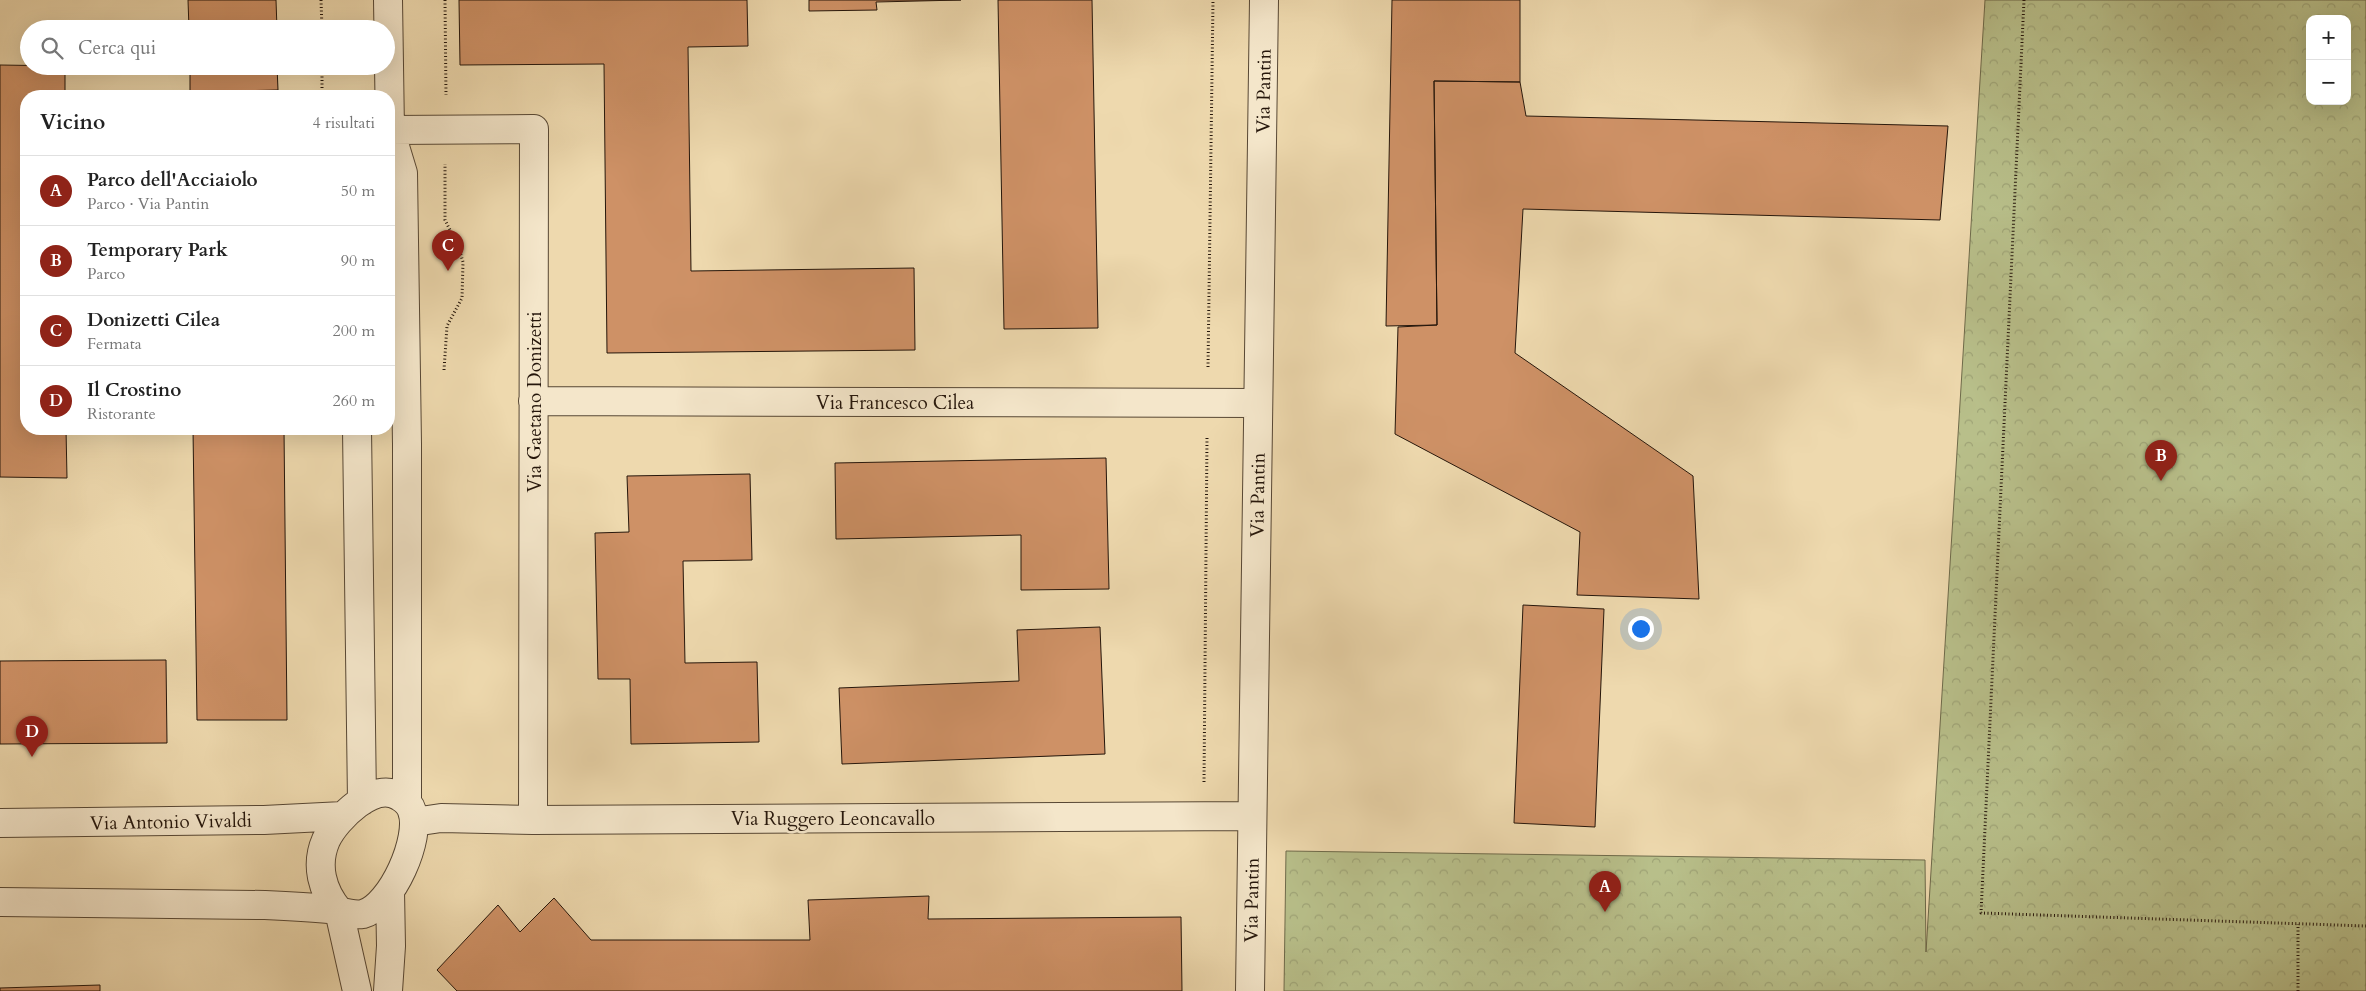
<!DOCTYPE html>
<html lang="it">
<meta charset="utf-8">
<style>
:root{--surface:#fff;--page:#f2f2f2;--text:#222;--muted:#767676;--line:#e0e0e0;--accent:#8f2418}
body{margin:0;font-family:Cardo,serif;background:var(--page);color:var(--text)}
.controls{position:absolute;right:15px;top:15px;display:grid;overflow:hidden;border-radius:10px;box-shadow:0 5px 20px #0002}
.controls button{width:45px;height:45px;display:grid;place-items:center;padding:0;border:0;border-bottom:1px solid var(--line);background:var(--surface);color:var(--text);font:25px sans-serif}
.you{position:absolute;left:1640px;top:628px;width:18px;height:18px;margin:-12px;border:4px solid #fff;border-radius:50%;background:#1a73e8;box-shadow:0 0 0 8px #1a73e833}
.badge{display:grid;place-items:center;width:32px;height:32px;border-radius:50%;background:var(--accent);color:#fff;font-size:16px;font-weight:700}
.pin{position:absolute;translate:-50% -41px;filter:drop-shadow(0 1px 2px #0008)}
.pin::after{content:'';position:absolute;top:26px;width:18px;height:15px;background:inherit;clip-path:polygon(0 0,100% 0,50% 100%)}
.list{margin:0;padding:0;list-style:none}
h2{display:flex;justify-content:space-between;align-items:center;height:65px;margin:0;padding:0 20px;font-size:21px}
h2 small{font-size:16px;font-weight:400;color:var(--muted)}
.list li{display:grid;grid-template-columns:32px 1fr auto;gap:15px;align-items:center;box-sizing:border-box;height:70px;padding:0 20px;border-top:1px solid var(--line)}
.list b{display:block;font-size:19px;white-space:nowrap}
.list p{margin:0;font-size:16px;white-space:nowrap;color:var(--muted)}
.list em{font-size:16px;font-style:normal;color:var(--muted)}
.icon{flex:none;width:28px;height:28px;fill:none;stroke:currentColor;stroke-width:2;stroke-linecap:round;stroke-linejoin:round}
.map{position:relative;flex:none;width:2366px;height:991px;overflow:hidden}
.search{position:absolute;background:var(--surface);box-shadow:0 5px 20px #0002;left:20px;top:20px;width:375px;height:55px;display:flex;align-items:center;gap:12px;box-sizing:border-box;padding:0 18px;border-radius:28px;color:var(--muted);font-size:19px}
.panel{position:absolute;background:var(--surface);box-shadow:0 5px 20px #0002;left:20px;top:90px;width:375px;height:345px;border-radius:20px}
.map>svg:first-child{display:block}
</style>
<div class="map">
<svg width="2366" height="991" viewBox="0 0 2366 991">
<defs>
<pattern id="park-crowns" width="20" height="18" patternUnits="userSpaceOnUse" patternTransform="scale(1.25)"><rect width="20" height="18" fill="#b8bf8a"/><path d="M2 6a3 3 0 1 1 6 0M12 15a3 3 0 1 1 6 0" fill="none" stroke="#9ea376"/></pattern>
</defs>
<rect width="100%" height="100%" fill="#eed9ae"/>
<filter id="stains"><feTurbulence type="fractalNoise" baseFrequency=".004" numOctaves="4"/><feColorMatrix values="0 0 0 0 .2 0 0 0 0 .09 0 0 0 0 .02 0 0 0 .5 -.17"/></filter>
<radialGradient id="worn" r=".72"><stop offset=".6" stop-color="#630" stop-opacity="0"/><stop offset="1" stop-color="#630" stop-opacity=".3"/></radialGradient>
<path fill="url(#park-crowns)" stroke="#6e6a4a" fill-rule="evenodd" d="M1985 0H2366V991H1284L1286 851 1925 860 1926 952ZM2310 19H2347V101H2310Z"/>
<path fill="#ce9166" stroke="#25160b" d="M188 0H276L277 29H189Z
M459 0H747L748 46 688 47 691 271 914 268 915 350 607 353 604 64 460 65Z
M809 0H961L876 2 877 10 809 11Z
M998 0H1092L1098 328 1004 329Z
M1392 0H1520V82L1434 81 1437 325 1386 326Z
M0 65 65 66V96H26V429H66L67 478 0 477Z
M190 66H277L278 90 190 92Z
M1434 81 1520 82 1526 116 1948 126 1940 220 1523 209 1515 353 1693 476 1699 599 1577 595 1580 532 1395 434 1398 327 1437 325Z
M193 429H284L287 720H197Z
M1106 458 1109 589 1021 590V535L836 539 835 463Z
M750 474 752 560 683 561 685 663 757 662 759 742 631 744 630 679H598L595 533 629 532 627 476Z
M1523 605 1604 609 1595 827 1514 823Z
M1100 627 1105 754 842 764 839 688 1019 681 1017 630Z
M166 660 167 743 0 744V661Z
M929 896 928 919 1181 917 1182 991H457L437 970 498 905 520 932 554 898 591 940H810L808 900Z
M100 985V991H0V988Z"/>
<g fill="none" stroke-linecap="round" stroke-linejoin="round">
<defs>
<path id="minor" d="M388 0 390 130 403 173 407 444V802
M390 130 534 129 533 820
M533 401 1258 403
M357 429 362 801
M414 822 441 818 533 820 1252 816
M0 823 264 820 343 816
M0 902 265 905C287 906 308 907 329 909 341 911 351 916 363 914 392 906 422 837 412 811 410 804 405 800 400 797 375 779 336 819 326 840 315 865 322 891 339 911L357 991
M388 991 391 946 390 891
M1250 991 1264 0"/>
</defs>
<use href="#minor" stroke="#574734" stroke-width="30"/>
<path stroke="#25160b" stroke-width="3" stroke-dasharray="1 2.5" stroke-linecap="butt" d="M321 0 322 29
M445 0 446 95
M2024 0 1981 913 2366 926
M322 66V96
M1208 367 1213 0
M444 370 447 326 462 298 463 262 459 248 445 220V164
M1204 782 1207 438
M2298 991V924"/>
<use href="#minor" stroke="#f4e6ca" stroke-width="28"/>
</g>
<g text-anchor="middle" stroke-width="5" stroke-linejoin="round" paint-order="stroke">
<g font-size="19" fill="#25160b" stroke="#f4e6ca">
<text transform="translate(1263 91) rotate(-89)" y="7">Via Pantin</text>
<text transform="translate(534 402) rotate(-90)" y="7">Via Gaetano Donizetti</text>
<text x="895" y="409">Via Francesco Cilea</text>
<text transform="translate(1257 495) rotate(-89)" y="7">Via Pantin</text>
<text x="833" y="825">Via Ruggero Leoncavallo</text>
<text transform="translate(171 821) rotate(-1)" y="7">Via Antonio Vivaldi</text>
<text transform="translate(1251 900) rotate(-89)" y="7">Via Pantin</text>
</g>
</g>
<rect width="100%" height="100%" filter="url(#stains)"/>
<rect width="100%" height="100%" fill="url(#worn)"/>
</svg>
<div class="controls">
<button>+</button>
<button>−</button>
</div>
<div class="you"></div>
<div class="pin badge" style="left:1605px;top:912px">A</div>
<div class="pin badge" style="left:2161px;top:481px">B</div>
<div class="pin badge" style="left:448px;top:271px">C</div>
<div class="pin badge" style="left:32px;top:757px">D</div>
<div class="search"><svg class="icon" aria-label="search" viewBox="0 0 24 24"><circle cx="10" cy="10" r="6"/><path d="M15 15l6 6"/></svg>Cerca qui</div>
<section class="panel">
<h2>Vicino<small>4 risultati</small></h2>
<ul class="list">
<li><span class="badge">A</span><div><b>Parco dell'Acciaiolo</b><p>Parco · Via Pantin</p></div><em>50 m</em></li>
<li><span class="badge">B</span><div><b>Temporary Park</b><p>Parco</p></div><em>90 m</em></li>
<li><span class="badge">C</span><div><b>Donizetti Cilea</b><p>Fermata</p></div><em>200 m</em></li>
<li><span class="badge">D</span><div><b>Il Crostino</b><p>Ristorante</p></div><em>260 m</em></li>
</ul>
</section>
</div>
